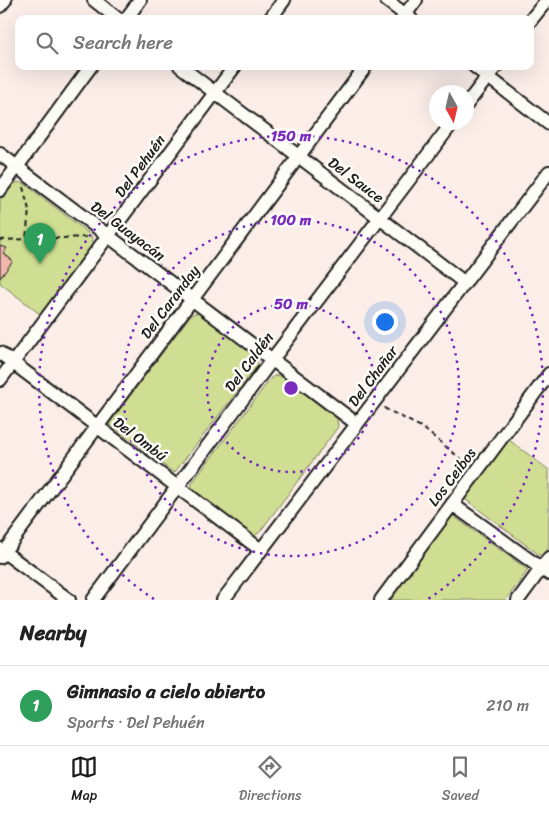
<!DOCTYPE html>
<meta charset="utf-8">
<style>
:root{--surface:#fff;--page:#f6f6f6;--text:#222;--muted:#767676;--line:#e0e0e0;--accent:#1c1c1c}
body{margin:0;font-family:Sriracha,sans-serif;background:var(--page);color:var(--text)}
.compass{position:absolute;left:429px;top:85px;width:45px;height:45px;border-radius:50%;background:var(--surface);box-shadow:0 5px 20px #0002;rotate:172deg}
.you{position:absolute;left:384px;top:321px;width:18px;height:18px;margin:-12px;border:4px solid #fff;border-radius:50%;background:#1a73e8;box-shadow:0 0 0 8px #1a73e833}
.badge{display:grid;place-items:center;width:32px;height:32px;border-radius:50%;background:var(--accent);color:#fff;font-size:16px;font-weight:700}
.pin{position:absolute;translate:-50% -41px;filter:drop-shadow(0 1px 2px #0008)}
.pin::after{content:'';position:absolute;top:26px;width:18px;height:15px;background:inherit;clip-path:polygon(0 0,100% 0,50% 100%)}
.list{margin:0;padding:0;list-style:none}
h2{display:flex;justify-content:space-between;align-items:center;height:65px;margin:0;padding:0 20px;font-size:21px}
h2 small{font-size:16px;font-weight:400;color:var(--muted)}
.list li{display:grid;grid-template-columns:32px 1fr auto;gap:15px;align-items:center;box-sizing:border-box;height:80px;padding:0 20px;border-top:1px solid var(--line)}
.list b{display:block;font-size:19px;white-space:nowrap}
.list p{margin:0;font-size:16px;white-space:nowrap;color:var(--muted)}
.list em{font-size:16px;font-style:normal;color:var(--muted)}
.icon{flex:none;width:28px;height:28px;fill:none;stroke:currentColor;stroke-width:2;stroke-linecap:round;stroke-linejoin:round}
.map{position:relative;flex:none;width:549px;height:600px;overflow:hidden}
.search{position:absolute;background:var(--surface);box-shadow:0 5px 20px #0002;left:15px;right:15px;top:15px;height:55px;display:flex;align-items:center;gap:12px;box-sizing:border-box;padding:0 18px;border-radius:10px;color:var(--muted);font-size:19px}
.sheet{height:145px;background:var(--surface)}
nav{display:flex;justify-content:space-around;align-items:center;box-sizing:border-box;height:70px;border-top:1px solid var(--line);background:var(--surface);font-size:14px;color:var(--muted)}
nav a{display:grid;justify-items:center;gap:2px}
nav .on{color:var(--accent)}
.map>svg:first-child{display:block}
</style>
<div class="map">
<svg width="549" height="600" viewBox="0 0 549 600">
<rect width="100%" height="100%" fill="#fbeee9"/>
<filter id="ink" filterUnits="userSpaceOnUse"><feTurbulence type="fractalNoise" baseFrequency=".02" numOctaves="2"/><feDisplacementMap in="SourceGraphic" scale="10" xChannelSelector="R" yChannelSelector="G"/><feConvolveMatrix kernelMatrix="1 2 1 2 8 2 1 2 1" color-interpolation-filters="sRGB"/></filter>
<g filter="url(#ink)">
<path fill="#cfde92" stroke="#767d57" d="M18 182 25 184 91 235 94 246 41 315 0 283V200L12 185Z
M195 313 202 314 256 355 258 365 174 473 109 424 190 316Z
M276 375 283 377 337 418 338 427 259 533 253 536 246 534 191 490 192 483 271 378Z
M509 440 549 470V547L542 557 465 499Z
M452 515 528 570 506 600H390Z"/>
<path fill="#f2b7af" stroke="#1c1c1c" d="M0 246 7 248 3 253 13 261 0 278Z"/>
<g fill="none" stroke-linecap="round" stroke-linejoin="round">
<defs>
<path id="street" d="M94 0 118 19
M386 0 411 19
M0 6 5 0
M126 19 140 0
M270 19 284 0
M402 19 416 0
M530 21 547 0
M180 66 465 283
M474 66 549 124
M466 105 496 66
M0 154 357 424
M0 190 91 66
M0 353 261 550
M0 380 235 66
M452 504 549 574
M0 549 69 600
M0 557 366 66
M93 600 271 361 453 122
M223 600 549 172
M381 600 549 374
M518 600 549 558"/>
</defs>
<use href="#street" stroke="#1c1c1c" stroke-width="16"/>
<path stroke="#1c1c1c" stroke-width="2" stroke-dasharray="5 4" stroke-linecap="butt" d="M23 187 29 210 26 239
M0 240 90 237
M384 408 423 428 467 464"/>
<use href="#street" stroke="#fdfcf7" stroke-width="12"/>
</g>
</g>
<g fill="none" stroke="#7b2cbf" stroke-width="2.5" stroke-dasharray="2.5 5">
<circle cx="291" cy="388" r="84"/>
<circle cx="291" cy="388" r="168"/>
<path d="M154 599A252 252 0 1 1 428 599"/>
</g>
<g text-anchor="middle" stroke-width="5" stroke-linejoin="round" paint-order="stroke">
<g font-size="15" fill="#1c1c1c" stroke="#fdfcf7">
<text transform="translate(140 166) rotate(-53)" y="5">Del Pehuén</text>
<text transform="translate(356 180) rotate(37)" y="5">Del Sauce</text>
<text transform="translate(128 231) rotate(37)" y="5">Del Guayacán</text>
<text transform="translate(170 302) rotate(-53)" y="5">Del Caranday</text>
<text transform="translate(249 362) rotate(-53)" y="5">Del Caldén</text>
<text transform="translate(373 376) rotate(-53)" y="5">Del Chañar</text>
<text transform="translate(140 439) rotate(37)" y="5">Del Ombú</text>
<text transform="translate(452 477) rotate(-53)" y="5">Los Ceibos</text>
</g>
</g>
<circle cx="291" cy="388" r="8" fill="#7b2cbf" stroke="#fdfcf7" stroke-width="2.5"/>
<g font-size="15" text-anchor="middle" font-weight="bold" fill="#7b2cbf" stroke="#fdfcf7" stroke-width="5" stroke-linejoin="round" paint-order="stroke">
<text x="291" y="141">150 m</text>
<text x="291" y="225">100 m</text>
<text x="291" y="309">50 m</text>
</g>
</svg>
<svg class="compass" viewBox="-18 -18 36 36"><path d="M0-13l5 13h-10z" fill="#e53935"/><path d="M0 13l5-13h-10z" fill="#767676"/></svg>
<div class="you"></div>
<div class="pin badge" style="left:40px;top:264px;background:#2e9e5b">1</div>
<div class="search"><svg class="icon" aria-label="search" viewBox="0 0 24 24"><circle cx="10" cy="10" r="6"/><path d="M15 15l6 6"/></svg>Search here</div>
</div>
<section class="sheet">
<h2>Nearby<small></small></h2>
<ul class="list">
<li><span class="badge" style="background:#2e9e5b">1</span><div><b>Gimnasio a cielo abierto</b><p>Sports · Del Pehuén</p></div><em>210 m</em></li>
</ul>
</section>
<nav>
<a class="on"><svg class="icon" aria-label="map" viewBox="0 0 24 24"><path d="M3 6l6-2 6 2 6-2v14l-6 2-6-2-6 2zM9 4v14M15 6v14"/></svg>Map</a>
<a><svg class="icon" aria-label="directions" viewBox="0 0 24 24"><path d="M12 3l9 9-9 9-9-9zM9 14v-3h6M13 9l2 2-2 2"/></svg>Directions</a>
<a><svg class="icon" aria-label="saved" viewBox="0 0 24 24"><path d="M7 4h10v16l-5-4-5 4z"/></svg>Saved</a>
</nav>
